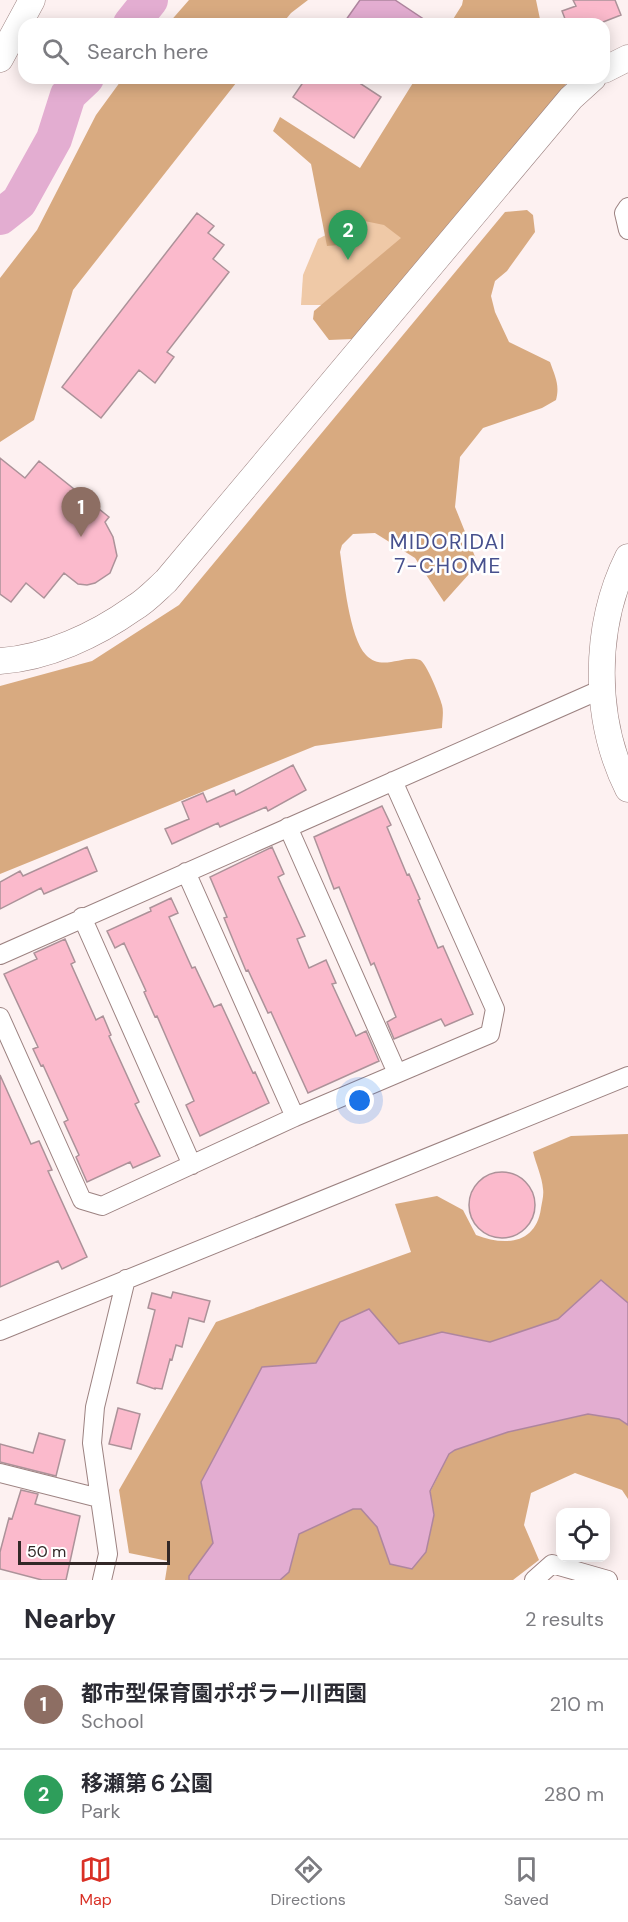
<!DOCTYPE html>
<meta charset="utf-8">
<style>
:root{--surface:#fff;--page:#f7f7f7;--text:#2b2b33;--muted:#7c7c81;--line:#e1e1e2;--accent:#d93025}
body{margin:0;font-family:"DM Sans","Noto Sans JP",sans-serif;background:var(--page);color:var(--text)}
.controls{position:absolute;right:18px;bottom:18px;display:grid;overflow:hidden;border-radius:12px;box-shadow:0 3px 15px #0003}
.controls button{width:54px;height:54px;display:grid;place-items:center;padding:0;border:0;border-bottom:2px solid var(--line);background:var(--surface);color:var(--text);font:30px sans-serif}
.scale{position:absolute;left:18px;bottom:15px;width:152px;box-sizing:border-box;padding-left:6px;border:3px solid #322827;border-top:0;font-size:16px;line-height:21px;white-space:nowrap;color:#322827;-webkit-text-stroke:4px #fff;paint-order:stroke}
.you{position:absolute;left:360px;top:1101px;width:21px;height:21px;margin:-15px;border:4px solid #fff;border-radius:50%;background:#1a73e8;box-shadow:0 0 0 9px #1a73e833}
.badge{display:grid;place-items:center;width:39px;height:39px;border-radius:50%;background:var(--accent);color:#fff;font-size:20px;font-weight:700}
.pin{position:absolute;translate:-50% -50px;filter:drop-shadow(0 2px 3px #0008)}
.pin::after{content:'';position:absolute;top:32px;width:21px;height:18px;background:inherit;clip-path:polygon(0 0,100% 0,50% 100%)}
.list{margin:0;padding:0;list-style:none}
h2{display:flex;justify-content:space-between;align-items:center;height:78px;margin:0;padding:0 24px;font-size:26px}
h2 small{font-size:20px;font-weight:400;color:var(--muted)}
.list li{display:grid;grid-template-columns:39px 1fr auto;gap:18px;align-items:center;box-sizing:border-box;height:90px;padding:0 24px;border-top:2px solid var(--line)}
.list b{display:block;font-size:22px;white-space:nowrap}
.list p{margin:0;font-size:20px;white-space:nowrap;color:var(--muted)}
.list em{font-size:20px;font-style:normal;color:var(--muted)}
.icon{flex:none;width:33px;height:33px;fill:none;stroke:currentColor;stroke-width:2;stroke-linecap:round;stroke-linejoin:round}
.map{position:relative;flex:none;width:628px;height:1580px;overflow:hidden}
.search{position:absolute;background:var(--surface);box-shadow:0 3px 15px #0003;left:18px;right:18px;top:18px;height:66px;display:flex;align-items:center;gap:15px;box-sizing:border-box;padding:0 21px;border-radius:18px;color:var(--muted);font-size:22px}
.sheet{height:258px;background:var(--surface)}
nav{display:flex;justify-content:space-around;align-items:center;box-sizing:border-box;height:84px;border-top:2px solid var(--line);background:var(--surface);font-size:16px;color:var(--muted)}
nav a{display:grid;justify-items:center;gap:3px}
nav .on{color:var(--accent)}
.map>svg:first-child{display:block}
</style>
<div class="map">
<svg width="628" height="1580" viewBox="0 0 628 1580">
<rect width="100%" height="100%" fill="#fdf1f1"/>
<path fill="#efc9a7" d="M407 198 405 245 335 305H301L303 275 318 239 349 223Z"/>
<path fill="#d8aa80" d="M189 0H308L291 13 282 24H168Z
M463 0H536L541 24H450L462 5Z
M123 78H240L73 290 34 420 0 442V278L37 230 96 115Z
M416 78H571L353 339 329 340 313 319 314 311 401 238 384 225 345 217 338 245 327 246 311 164 273 131 280 117 360 168Z
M527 210 533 215 535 232 507 271 495 281 491 296 495 312 509 342 550 362C555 376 560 385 556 400L542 408 483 428 460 457 455 507 478 564 444 602 415 558 375 533 353 534 342 545 340 552C344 578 349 637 366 655 382 672 404 654 420 660 426 662 440 697 442 705 444 712 442 721 442 728L315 746 0 874V686L92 661 179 605 505 212Z
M628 1134V1303L601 1280 558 1319 490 1342 442 1332 399 1344 340 1322 316 1363 262 1367 201 1482 213 1543 189 1576V1580H165L168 1561 129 1553 119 1490 216 1322 411 1252 395 1204 437 1196 463 1210 476 1235C504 1246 536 1245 541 1208 542 1202 544 1195 543 1189 542 1177 536 1164 533 1152L571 1136Z
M588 1414 619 1419 628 1425V1499L622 1490 575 1473 531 1493 524 1525 539 1560 513 1580H280L289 1572 299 1534 353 1509H361L377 1527 390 1564 412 1569 426 1552 434 1515 430 1492 449 1454 455 1450 508 1432Z"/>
<path fill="#e3add1" stroke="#ae859e" stroke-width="1.5" d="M360 0H395L428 22 427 24H343Z
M601 1280 628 1303V1425L619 1419 588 1414 508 1432 455 1450 449 1454 430 1491 434 1515 426 1552 412 1569 390 1564 377 1527 361 1509H353L299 1534 289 1572 280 1580H189V1576L213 1543 201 1482 262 1367 316 1363 340 1322 369 1309 399 1344 442 1332 490 1342 558 1319Z"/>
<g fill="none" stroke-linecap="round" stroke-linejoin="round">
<path stroke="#e3add1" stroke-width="36" d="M131 24 150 0
M0 217 19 202 54 139 68 95 86 78"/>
</g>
<path fill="#fbbacc" stroke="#ac9299" stroke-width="1.5" d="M573 0H615L621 15 598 24H567L562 11 576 6Z
M306 78H352L381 97 354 138 293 97Z
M197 213 214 226 208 233 224 245 213 259 229 272 167 352 174 357 155 383 139 370 101 418 62 387Z
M0 458 25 478 39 461 109 517 105 522 113 537 117 556 110 573 95 583 87 585 78 584 64 573 44 598 26 583 11 602 0 594Z
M293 765 306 790 268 811 266 807 220 827 218 823 172 844 165 829 189 819 182 802 203 793 207 802 234 790 236 795Z
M382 806 391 825 387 827 407 875 409 874 420 899 418 900 438 948 443 946 473 1014 445 1026 441 1019 394 1039 387 1022 396 1017 374 963 371 965 339 887 334 889 314 837Z
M87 847 97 871 44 894 41 888 0 909V882L20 871 23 876Z
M272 847 284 874 278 877 305 936 297 939 309 968 326 960 336 983 332 984 356 1036 366 1031 379 1061 308 1093 271 1012 268 1013 248 970 246 971 224 918 227 917 210 877Z
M171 898 178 913 169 917 192 968 195 967 214 1007 221 1004 253 1073 255 1072 269 1103 200 1136 186 1105 194 1101 157 1016 155 1017 144 992 146 991 124 943 115 948 107 931 151 911 150 908Z
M65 939 75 962 71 964 96 1020 103 1016 111 1035 109 1036 139 1102 135 1104 160 1156 133 1168 130 1162 87 1182 76 1157 79 1155 64 1122 68 1120 43 1065 41 1066 33 1049 38 1047 4 974 37 959 34 953Z
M0 1075 31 1144 39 1141 52 1170 48 1171 87 1257 62 1269 58 1261 0 1287Z
M469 1205a33 33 0 1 1 66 0a33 33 0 1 1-66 0Z
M173 1292 210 1301 204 1322 189 1318 182 1347 176 1345 172 1360 170 1359 162 1389 155 1388V1389L137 1383 155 1310 148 1308 152 1293 171 1298Z
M118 1408 140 1414 131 1449 109 1444Z
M39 1433 65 1440 56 1476 0 1462V1444L33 1453Z
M21 1490 38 1494 35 1504 80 1516 66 1580H42L0 1569V1552L9 1518 12 1519Z"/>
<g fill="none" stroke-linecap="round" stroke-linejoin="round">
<defs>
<path id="street" d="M628 207 624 213 628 230
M288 827 397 1073
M186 872 295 1117
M82 917 192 1165
M0 955 602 689
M0 1017 82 1200 102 1206 295 1117 490 1034 495 1009 393 781
M0 1331 628 1076
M0 1473 99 1498
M102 1580 108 1554 92 1443 95 1407 126 1279
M534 1580 552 1564 608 1580"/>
<path id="secondary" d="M0 59 32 0
M604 70 628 58
M628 557C593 627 593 719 628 789
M0 661C47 658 96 635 134 608 146 601 156 590 166 581L571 98 593 78"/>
</defs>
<use href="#street" stroke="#9c8281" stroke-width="20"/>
<use href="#secondary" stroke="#9c8281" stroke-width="27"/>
<use href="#street" stroke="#fff" stroke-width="18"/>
<use href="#secondary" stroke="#fff" stroke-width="26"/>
</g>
<g text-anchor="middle" stroke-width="5" stroke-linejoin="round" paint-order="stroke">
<g font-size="21" letter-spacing="1.5" fill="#47508d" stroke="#fff">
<text x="448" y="549">MIDORIDAI<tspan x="448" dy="24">7-CHOME</tspan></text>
</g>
</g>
</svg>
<div class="controls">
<button><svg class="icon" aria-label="locate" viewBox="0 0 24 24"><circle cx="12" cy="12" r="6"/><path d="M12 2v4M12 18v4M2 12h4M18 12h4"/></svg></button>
</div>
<div class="scale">50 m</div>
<div class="you"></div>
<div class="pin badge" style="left:81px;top:537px;background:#8d6e63">1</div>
<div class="pin badge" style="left:348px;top:260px;background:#2e9e5b">2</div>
<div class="search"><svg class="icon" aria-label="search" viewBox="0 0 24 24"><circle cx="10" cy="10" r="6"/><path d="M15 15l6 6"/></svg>Search here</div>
</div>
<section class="sheet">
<h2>Nearby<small>2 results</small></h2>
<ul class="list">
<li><span class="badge" style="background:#8d6e63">1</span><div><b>都市型保育園ポポラー川西園</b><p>School</p></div><em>210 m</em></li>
<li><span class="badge" style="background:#2e9e5b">2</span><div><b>移瀬第６公園</b><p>Park</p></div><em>280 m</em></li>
</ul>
</section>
<nav>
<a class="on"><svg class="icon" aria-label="map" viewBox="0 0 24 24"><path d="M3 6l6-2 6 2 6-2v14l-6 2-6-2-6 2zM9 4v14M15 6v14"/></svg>Map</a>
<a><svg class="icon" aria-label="directions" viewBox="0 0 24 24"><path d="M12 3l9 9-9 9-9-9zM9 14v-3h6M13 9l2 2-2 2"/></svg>Directions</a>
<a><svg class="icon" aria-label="saved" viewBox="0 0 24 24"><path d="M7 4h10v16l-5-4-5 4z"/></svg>Saved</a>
</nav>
